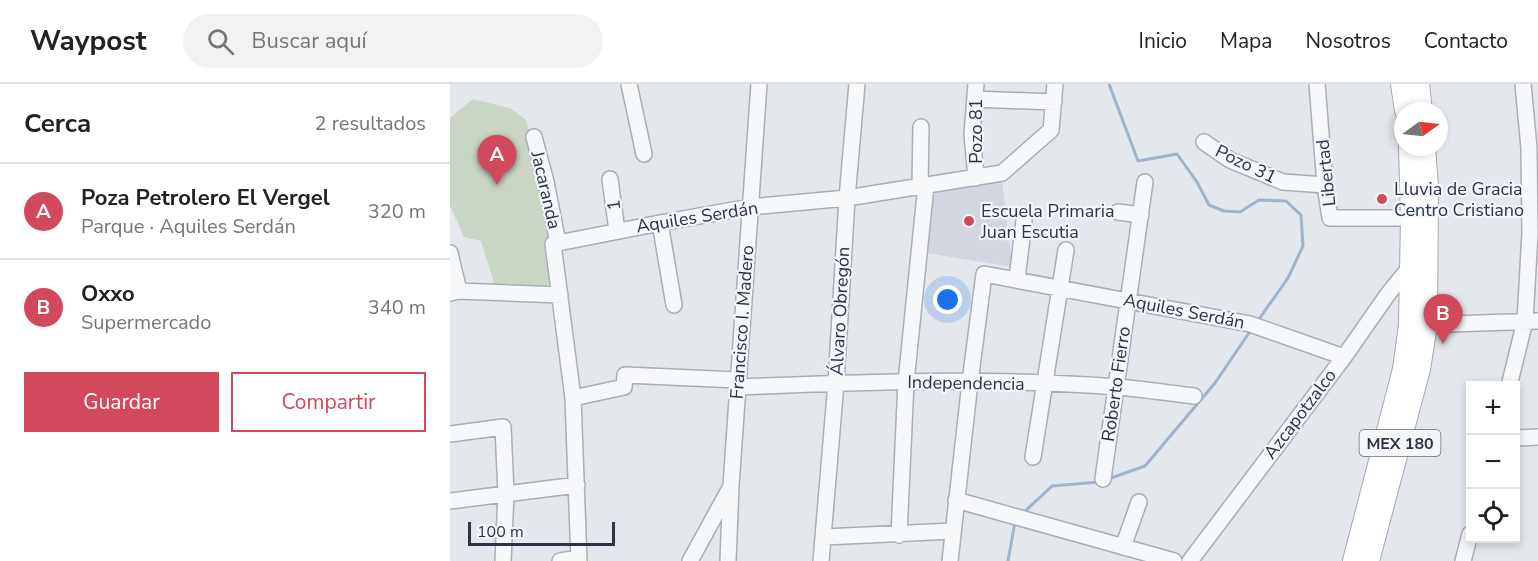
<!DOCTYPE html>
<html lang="es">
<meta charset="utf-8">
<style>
:root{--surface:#fff;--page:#f2f2f2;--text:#222;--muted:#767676;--line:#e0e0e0;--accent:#d1495b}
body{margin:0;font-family:"Nunito Sans",sans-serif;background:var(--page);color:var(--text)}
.controls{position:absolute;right:18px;bottom:18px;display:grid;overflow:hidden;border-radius:0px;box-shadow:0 3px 9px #0003}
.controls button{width:54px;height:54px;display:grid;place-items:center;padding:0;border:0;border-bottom:2px solid var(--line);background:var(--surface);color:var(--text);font:30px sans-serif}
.compass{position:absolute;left:944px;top:18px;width:54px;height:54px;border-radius:50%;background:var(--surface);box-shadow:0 3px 9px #0003;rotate:75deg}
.scale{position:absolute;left:18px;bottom:15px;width:147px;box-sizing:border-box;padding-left:6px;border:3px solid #2b3445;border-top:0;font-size:16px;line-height:21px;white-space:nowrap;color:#2b3445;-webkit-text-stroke:4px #f4f6f9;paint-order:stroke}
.you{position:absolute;left:498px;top:216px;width:21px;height:21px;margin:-15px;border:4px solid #fff;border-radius:50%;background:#1a73e8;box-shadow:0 0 0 9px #1a73e833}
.badge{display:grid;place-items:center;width:39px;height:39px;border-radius:50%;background:var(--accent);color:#fff;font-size:20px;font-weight:700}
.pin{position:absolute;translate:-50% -50px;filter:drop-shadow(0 2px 3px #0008)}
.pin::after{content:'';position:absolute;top:32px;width:21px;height:18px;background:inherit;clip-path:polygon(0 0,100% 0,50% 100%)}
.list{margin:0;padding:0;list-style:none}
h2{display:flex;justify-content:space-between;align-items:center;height:78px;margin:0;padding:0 24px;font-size:26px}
h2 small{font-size:20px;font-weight:400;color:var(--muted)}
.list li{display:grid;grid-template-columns:39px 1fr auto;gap:18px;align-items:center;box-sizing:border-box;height:96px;padding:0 24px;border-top:2px solid var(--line)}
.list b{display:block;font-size:22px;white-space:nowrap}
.list p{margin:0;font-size:20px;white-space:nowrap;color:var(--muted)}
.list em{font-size:20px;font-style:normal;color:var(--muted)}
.actions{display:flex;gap:12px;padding:18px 24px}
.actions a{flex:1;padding:14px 0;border:2px solid var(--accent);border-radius:0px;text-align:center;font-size:21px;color:var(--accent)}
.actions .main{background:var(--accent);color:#fff}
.icon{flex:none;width:33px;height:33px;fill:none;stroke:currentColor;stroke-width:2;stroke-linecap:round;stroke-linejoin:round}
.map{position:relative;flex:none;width:1088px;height:477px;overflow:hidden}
header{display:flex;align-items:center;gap:36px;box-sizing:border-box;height:84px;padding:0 30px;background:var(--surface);border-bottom:2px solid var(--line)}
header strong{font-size:28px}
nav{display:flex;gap:33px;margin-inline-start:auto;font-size:21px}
.search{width:420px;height:54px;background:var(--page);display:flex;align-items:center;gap:15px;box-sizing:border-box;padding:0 21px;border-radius:33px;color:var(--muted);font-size:22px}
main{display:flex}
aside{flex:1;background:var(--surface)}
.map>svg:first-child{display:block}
</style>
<header>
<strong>Waypost</strong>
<div class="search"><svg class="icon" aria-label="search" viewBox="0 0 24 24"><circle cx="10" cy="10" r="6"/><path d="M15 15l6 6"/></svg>Buscar aquí</div>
<nav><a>Inicio</a><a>Mapa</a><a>Nosotros</a><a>Contacto</a></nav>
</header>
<main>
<aside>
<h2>Cerca<small>2 resultados</small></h2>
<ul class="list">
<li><span class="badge">A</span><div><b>Poza Petrolero El Vergel</b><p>Parque · Aquiles Serdán</p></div><em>320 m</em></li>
<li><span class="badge">B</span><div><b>Oxxo</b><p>Supermercado</p></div><em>340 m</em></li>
</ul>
<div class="actions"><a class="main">Guardar</a><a>Compartir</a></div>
</aside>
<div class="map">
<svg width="1088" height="477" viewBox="0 0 1088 477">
<rect width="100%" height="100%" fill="#e4e7ec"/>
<path fill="#d2d6de" d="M552 96 562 183 477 169 484 106Z"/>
<path fill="#c9d6c5" d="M23 15 60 24 76 36 90 81 100 129 103 196 95 203 80 204 45 202 31 157 14 153 0 121V34Z"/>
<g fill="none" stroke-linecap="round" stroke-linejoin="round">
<path stroke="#9fb4cc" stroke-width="3" d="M659 0 688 77 727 70 747 98 759 121 774 127 790 128 809 116 836 117 851 131 853 162 838 194 807 238
M658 395 695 382 765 299 801 246
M573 429 602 402 649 398
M558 477 565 438"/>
<defs>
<path id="minor" d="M179 0 194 70
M867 0 875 101 880 134H961
M525 15 604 18
M84 53 96 98 108 159
M754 58 780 76 833 98 875 101
M526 94 522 50 526 0
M160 95 167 147
M470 102 471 43
M668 128 691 131
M210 139 224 221
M0 169 9 207
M567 195 574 137
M0 209 9 207 110 211
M968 241 1088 237
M1059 302 1075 237 1080 149 1079 64 1073 0
M288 303C414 298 541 293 667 303 692 305 718 309 744 312
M123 314 174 303 175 291 288 296
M0 350 53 343 56 409 53 477
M1066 354 1088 353
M583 373 616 166
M653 395 695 98
M506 416 724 477
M0 417 127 401
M449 451 456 298 476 101
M374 453 503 447
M673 463 689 418
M110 477 129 474
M129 477 123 314 103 160 210 139 300 123 397 114 552 89 601 46 605 0
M240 477 280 404
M278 477 281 402 309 0
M371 477 386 299 397 114 407 0
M500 477 520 298 534 190 800 240 894 273
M740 477 894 273 938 210 960 183
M1013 477 1020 450"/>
<path id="major" d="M951 0 955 27
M969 0 972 27
M903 477 953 285 959 241 961 134 959 63
M919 477 970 285 977 241 978 103 975 63"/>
</defs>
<use href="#minor" stroke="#a9aeb7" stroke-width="18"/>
<use href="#major" stroke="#a3abb8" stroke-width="22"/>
<use href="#minor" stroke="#f7f8fa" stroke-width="15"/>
<use href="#major" stroke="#fff" stroke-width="20"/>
</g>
<g fill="#d1495b" stroke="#f4f6f9" stroke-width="2">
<circle cx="932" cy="115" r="6"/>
<circle cx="519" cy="137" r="6"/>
</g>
<g text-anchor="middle" stroke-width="4.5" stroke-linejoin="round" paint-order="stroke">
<rect fill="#f4f6f9" stroke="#676e7b" stroke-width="1.5" x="909.5" y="346" width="81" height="26" rx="4.5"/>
<g font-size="16" font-weight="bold" fill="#2b3445">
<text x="950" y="365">MEX 180</text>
</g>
<g font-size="18" fill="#2b3445" stroke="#f4f6f9">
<text transform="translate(526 47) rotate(-90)" y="6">Pozo 81</text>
<text transform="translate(796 80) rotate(26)" y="6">Pozo 31</text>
<text transform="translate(876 89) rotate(-96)" y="6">Libertad</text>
<text transform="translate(96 106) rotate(77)" y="6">Jacaranda</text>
<text transform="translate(164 121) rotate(-97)" y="6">1</text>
<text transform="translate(247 133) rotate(-9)" y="6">Aquiles Serdán</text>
<text transform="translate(390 227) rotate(-87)" y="6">Álvaro Obregón</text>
<text transform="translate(734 227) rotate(11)" y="6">Aquiles Serdán</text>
<text transform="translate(292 238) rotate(-86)" y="6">Francisco I. Madero</text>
<text transform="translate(516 299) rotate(1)" y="6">Independencia</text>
<text transform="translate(666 300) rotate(-82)" y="6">Roberto Fierro</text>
<text transform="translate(850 330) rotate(-53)" y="6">Azcapotzalco</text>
</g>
<g font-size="18" fill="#2b3445" stroke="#f4f6f9" text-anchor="start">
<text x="944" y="111">Lluvia de Gracia<tspan x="944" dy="21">Centro Cristiano</tspan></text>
<text x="531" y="133">Escuela Primaria<tspan x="531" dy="21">Juan Escutia</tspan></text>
</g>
</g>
</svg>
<div class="controls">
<button>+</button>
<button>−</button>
<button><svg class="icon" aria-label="locate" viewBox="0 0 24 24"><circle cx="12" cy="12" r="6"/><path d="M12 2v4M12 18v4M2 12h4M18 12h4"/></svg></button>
</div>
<svg class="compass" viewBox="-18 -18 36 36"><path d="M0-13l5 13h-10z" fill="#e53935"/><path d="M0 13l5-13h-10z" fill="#767676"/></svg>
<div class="scale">100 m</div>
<div class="you"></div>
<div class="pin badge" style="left:47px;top:101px">A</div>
<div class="pin badge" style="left:993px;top:260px">B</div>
</div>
</main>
